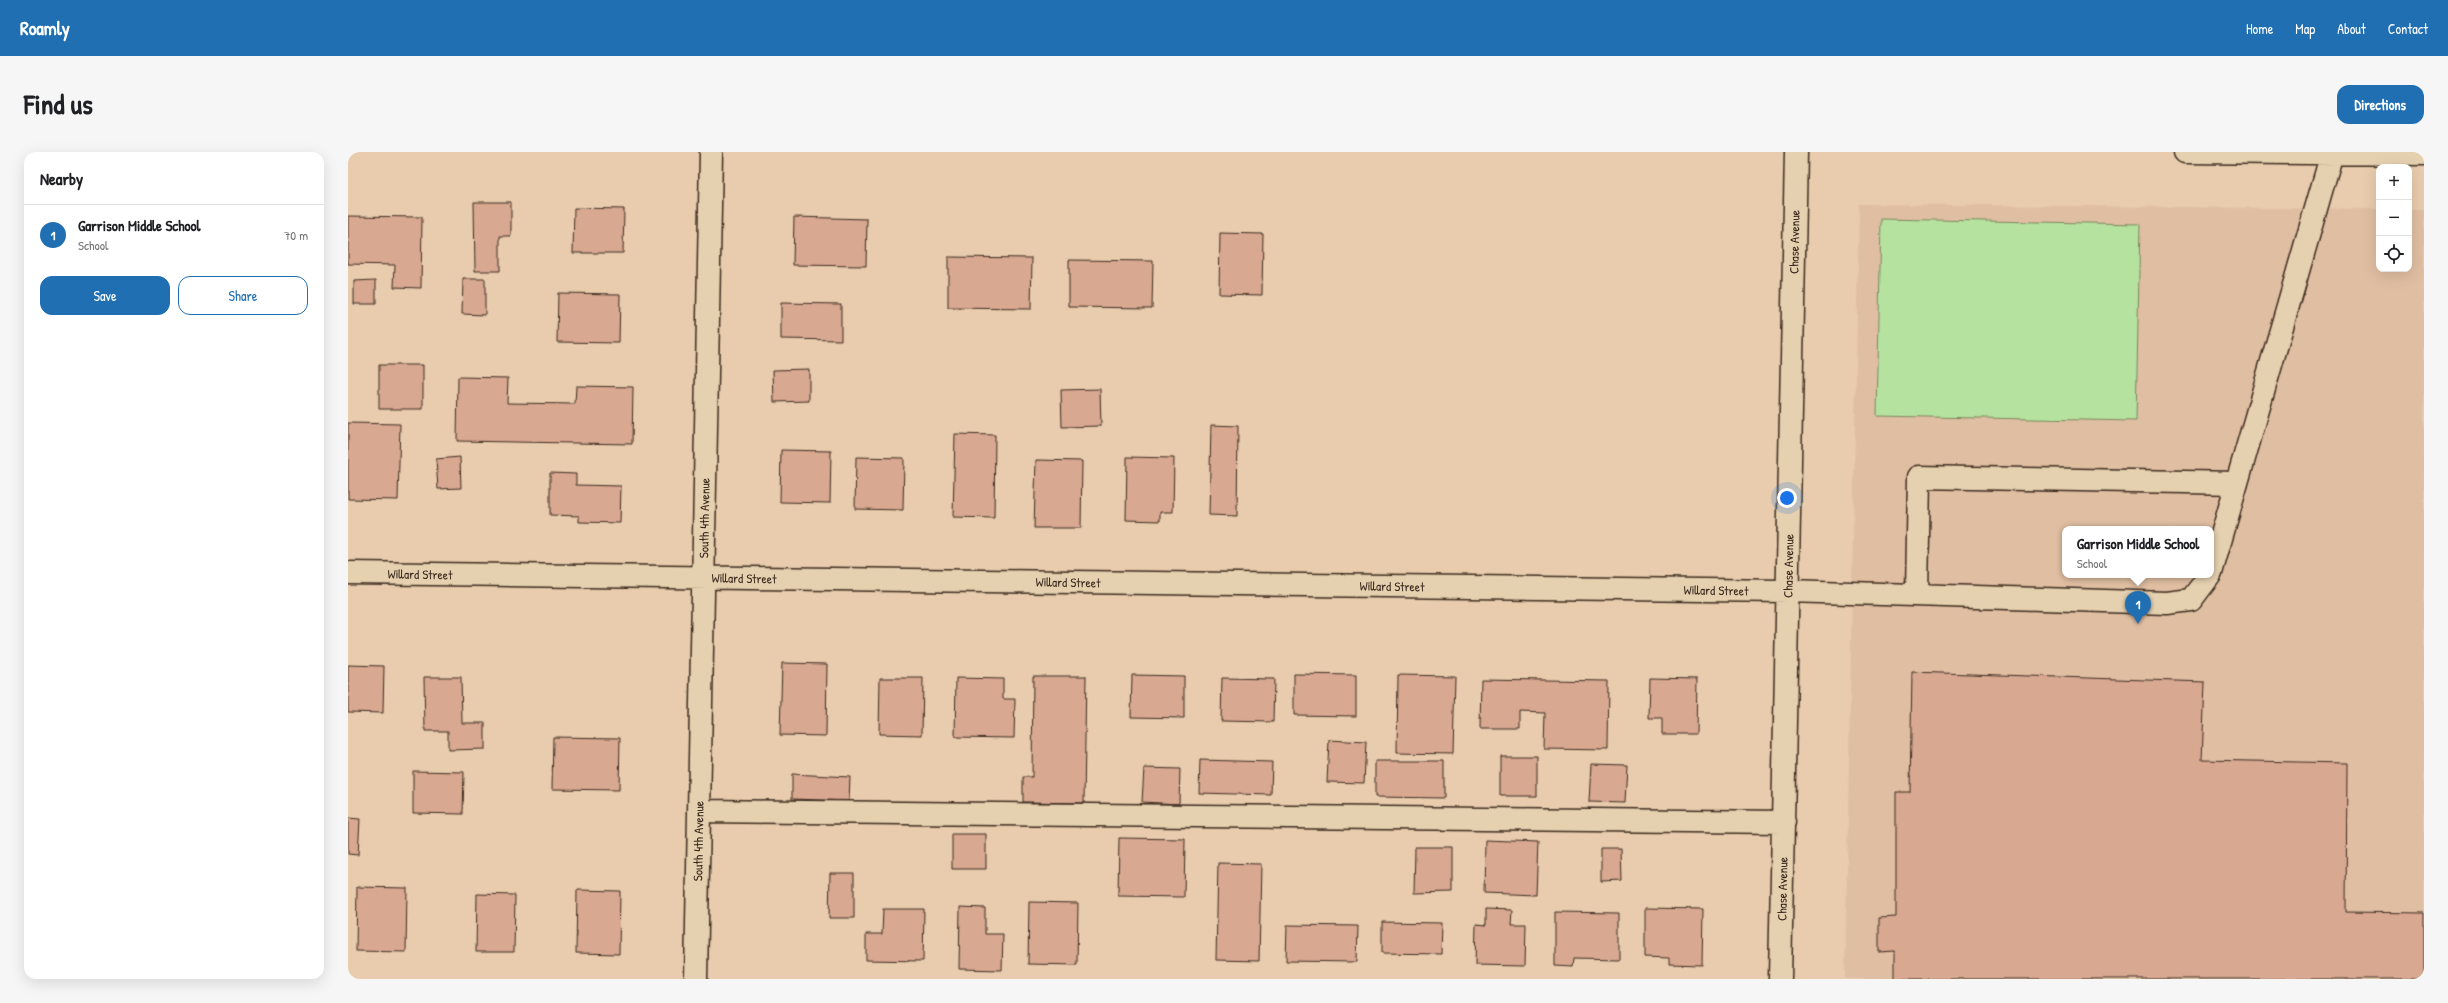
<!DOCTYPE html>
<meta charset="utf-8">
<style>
:root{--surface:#fff;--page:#f6f6f6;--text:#202124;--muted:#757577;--line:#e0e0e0;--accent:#1f6fb2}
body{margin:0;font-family:"Patrick Hand",sans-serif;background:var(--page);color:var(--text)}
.controls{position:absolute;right:12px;top:12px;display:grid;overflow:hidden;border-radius:8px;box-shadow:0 4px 16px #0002}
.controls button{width:36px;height:36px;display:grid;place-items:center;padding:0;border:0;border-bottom:1px solid var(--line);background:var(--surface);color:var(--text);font:20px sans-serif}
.you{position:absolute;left:1439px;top:346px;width:14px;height:14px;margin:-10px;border:3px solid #fff;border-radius:50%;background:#1a73e8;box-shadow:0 0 0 6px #1a73e833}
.badge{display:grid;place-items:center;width:26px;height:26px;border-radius:50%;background:var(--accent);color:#fff;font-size:13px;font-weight:700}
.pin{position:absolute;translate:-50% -33px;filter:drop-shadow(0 1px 2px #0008)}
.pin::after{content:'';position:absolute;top:21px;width:14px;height:12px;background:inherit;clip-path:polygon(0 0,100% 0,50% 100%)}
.popup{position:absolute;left:1714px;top:374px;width:152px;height:52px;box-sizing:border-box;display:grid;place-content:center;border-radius:8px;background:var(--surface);filter:drop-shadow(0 1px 3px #0005);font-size:13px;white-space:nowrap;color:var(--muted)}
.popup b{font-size:15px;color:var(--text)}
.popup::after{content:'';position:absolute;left:50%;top:100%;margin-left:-8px;border:8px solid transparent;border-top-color:var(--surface)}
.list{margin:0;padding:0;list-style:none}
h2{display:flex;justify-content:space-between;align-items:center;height:52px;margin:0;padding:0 16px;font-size:17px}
h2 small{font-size:13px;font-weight:400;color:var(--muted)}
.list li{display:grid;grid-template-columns:26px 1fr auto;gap:12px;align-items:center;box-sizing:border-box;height:60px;padding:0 16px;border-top:1px solid var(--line)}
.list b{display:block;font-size:15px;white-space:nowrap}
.list p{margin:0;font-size:13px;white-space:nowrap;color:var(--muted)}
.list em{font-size:13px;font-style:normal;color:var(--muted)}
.actions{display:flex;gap:8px;padding:12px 16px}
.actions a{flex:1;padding:9px 0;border:1px solid var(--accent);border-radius:12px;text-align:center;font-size:14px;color:var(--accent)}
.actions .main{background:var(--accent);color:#fff}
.icon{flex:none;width:22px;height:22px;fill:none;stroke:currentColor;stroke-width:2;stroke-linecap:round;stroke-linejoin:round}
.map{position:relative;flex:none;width:2076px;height:827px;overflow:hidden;border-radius:12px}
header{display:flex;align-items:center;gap:24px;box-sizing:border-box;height:56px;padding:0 20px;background:var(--accent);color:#fff}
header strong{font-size:19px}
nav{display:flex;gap:22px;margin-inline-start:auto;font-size:14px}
.intro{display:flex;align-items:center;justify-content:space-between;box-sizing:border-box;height:96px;padding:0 24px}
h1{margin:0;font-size:28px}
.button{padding:10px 18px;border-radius:12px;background:var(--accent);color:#fff;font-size:14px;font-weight:700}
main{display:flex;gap:24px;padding:0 24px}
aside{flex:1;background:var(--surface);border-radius:12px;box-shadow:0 4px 16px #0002}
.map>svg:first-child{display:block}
</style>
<header>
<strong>Roamly</strong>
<nav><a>Home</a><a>Map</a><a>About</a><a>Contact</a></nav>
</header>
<div class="intro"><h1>Find us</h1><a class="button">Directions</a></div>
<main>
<aside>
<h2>Nearby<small></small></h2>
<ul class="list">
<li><span class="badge">1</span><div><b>Garrison Middle School</b><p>School</p></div><em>70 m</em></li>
</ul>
<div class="actions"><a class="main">Save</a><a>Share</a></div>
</aside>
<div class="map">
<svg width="2076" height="827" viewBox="0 0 2076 827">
<rect width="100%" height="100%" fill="#e8ccad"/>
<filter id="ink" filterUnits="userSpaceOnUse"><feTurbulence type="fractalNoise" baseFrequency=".025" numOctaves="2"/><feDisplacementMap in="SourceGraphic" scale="8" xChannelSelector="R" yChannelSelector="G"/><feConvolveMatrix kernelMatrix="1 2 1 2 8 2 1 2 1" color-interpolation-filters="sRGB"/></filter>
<g filter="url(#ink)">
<path fill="#e0bea2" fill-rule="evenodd" d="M1511 52 2031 57V117H2061V58H2076V827H1497ZM1717 377H1863V423H1717Z"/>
<path fill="#b6e29f" stroke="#78865e" d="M1533 67 1792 72 1788 269 1529 264Z"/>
<path fill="#d8a891" stroke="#3b2a1e" d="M126 50H163V84H152V119H127Z
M226 56 276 57 275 101H225Z
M0 64 74 65 73 136 46 135 47 113 0 112Z
M446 65 519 67 518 114 445 113Z
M872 81 915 82 914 143 871 142Z
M600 105 684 106 683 157 600 156Z
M721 108 805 109 804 156 721 155Z
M115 127H137V163L114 162Z
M28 128V152H6V129Z
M210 141 272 142 271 191 209 190Z
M433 151 493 152V188L433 187Z
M31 213H75V257H31Z
M461 217V249L426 250 425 218Z
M110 225 160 226 159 251 227 252 228 234 285 235 284 292 109 289Z
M752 237 753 274 714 275 713 238Z
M0 271 52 272 50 348 0 347Z
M863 273 890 274 889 364 861 363Z
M607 282 647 283 646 366 605 365Z
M433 298 483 299 482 351 432 350Z
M112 305 113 336 90 337 88 307Z
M508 305 556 306 555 358 507 357Z
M779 305 826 306 825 360H812V369L778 368Z
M688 308 734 309 733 376H686Z
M202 321 228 322V333L273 334 272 371 231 370V364L202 363Z
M434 511 479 512 478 584 432 583Z
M0 513 36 514 35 561 0 560Z
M1564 520 1857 530 1854 608 1999 611 1998 760 2076 761V827H1547V799L1531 800V766L1548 765V640H1562Z
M946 522 1008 523V564L946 563Z
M784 523 836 524V566L783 565Z
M1050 523 1107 524 1105 602 1049 601Z
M685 524H738L736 651 675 650V625H684Z
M76 525H113L114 571H137V597L100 598V579H77Z
M532 526H575L574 583 531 582Z
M608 526 655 527V547H667L666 586 607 585Z
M874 526 926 527 925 570 873 569Z
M1302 526 1349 527 1348 582H1314V566H1301Z
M1133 527 1261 529 1260 598 1196 597 1197 561 1172 560V577H1132Z
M205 585 272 586 271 638 204 637Z
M981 588 1018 590 1016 631 979 630Z
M1152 604H1189V644H1152Z
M852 608 924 610 923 643 851 641Z
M1027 609H1096V646L1027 645Z
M1243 612 1279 613 1277 651 1241 650Z
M796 616 832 617 831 652 794 650Z
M65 619 116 620 115 662 65 661Z
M444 622 502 625 501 649 444 647Z
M0 666 12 667 10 703 0 702Z
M604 682H638V717H604Z
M771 686 837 687 836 745 770 744Z
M1137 688 1190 690 1188 743 1136 741Z
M1067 695H1105V740L1066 741Z
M1253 697H1273L1274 729 1253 730Z
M870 711 913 712 911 809 868 808Z
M482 721H506V766H481Z
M9 735 59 736 58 800 8 799Z
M229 738 272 739 271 802 228 801Z
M129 742 167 743 166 800H128Z
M681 750 730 751 729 813 680 812Z
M612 755 637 756V782H655L654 818 611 817Z
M1297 756 1355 757 1354 813 1321 812V806L1297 805Z
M535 757H576L575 809 518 808V782H534Z
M1138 757 1164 758 1163 772H1178L1177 814 1127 813 1128 772 1138 773Z
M1207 760 1271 761V807L1226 806 1225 815 1207 814Z
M1034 770 1094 771 1093 802 1034 801Z
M939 773 1010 774 1009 810 938 809Z"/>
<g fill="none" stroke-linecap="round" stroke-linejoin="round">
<defs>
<path id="minor" d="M1837 0 2076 2
M0 421 1440 439 1819 451 1843 448 1862 423
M1863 421 1984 1
M1569 443 1571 325 1889 331
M351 659 1436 670
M348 827 363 0
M1432 827 1448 0"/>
</defs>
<use href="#minor" stroke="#3b2a1e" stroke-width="25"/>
<use href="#minor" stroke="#e5d0af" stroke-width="22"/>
</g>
</g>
<g text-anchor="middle" stroke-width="4" stroke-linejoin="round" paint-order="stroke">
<g font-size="13" fill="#3b2a1e" stroke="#e5d0af">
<text transform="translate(1446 90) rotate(-89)" y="5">Chase Avenue</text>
<text transform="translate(356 366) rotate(-89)" y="5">South 4th Avenue</text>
<text transform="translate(1440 414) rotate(-89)" y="5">Chase Avenue</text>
<text transform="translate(72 422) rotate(1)" y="5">Willard Street</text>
<text transform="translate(396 426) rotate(1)" y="5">Willard Street</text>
<text transform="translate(720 430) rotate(1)" y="5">Willard Street</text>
<text transform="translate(1044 434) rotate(1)" y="5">Willard Street</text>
<text transform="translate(1368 438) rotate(1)" y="5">Willard Street</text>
<text transform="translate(350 689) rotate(-89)" y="5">South 4th Avenue</text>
<text transform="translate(1434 737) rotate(-89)" y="5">Chase Avenue</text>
</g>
</g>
</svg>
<div class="controls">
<button>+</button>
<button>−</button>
<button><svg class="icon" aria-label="locate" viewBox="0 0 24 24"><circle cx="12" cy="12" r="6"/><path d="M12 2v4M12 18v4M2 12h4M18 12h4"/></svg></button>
</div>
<div class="you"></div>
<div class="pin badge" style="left:1790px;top:472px">1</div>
<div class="popup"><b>Garrison Middle School</b>School</div>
</div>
</main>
